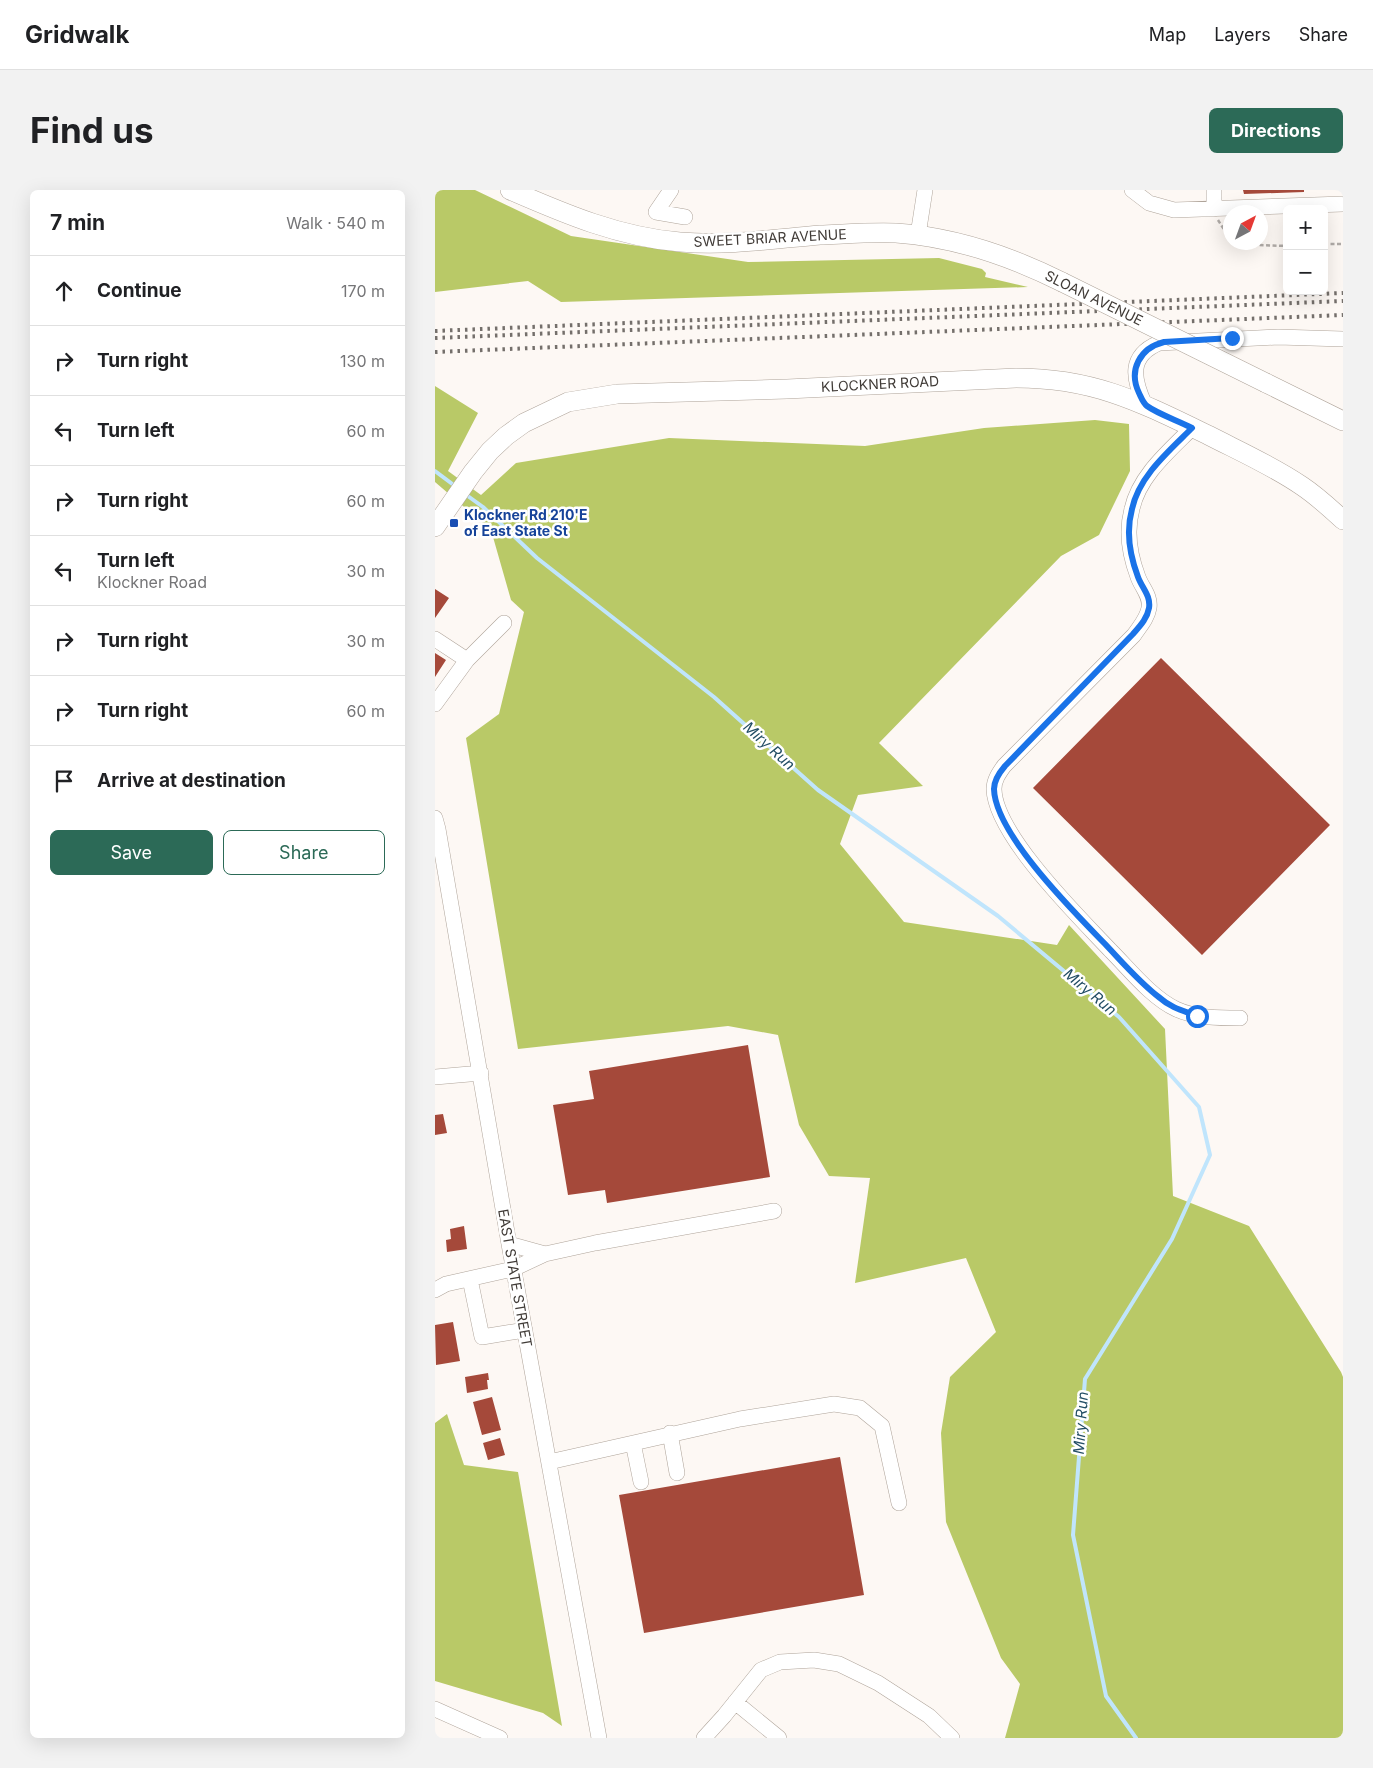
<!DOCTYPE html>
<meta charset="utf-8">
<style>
:root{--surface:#fff;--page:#f2f2f2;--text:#202124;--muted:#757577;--line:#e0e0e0;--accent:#2c6a57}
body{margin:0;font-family:Inter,sans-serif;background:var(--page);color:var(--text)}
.controls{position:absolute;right:15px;top:15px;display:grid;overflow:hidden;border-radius:8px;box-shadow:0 5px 20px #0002}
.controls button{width:45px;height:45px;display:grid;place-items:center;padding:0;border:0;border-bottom:1px solid var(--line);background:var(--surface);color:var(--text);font:25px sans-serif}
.compass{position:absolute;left:788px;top:15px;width:45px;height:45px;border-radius:50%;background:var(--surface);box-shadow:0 5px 20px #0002;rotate:41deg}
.stop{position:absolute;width:15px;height:15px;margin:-11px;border:4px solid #1a73e8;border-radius:50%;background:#fff}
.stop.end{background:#1a73e8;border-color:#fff;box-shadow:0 1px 5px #0008}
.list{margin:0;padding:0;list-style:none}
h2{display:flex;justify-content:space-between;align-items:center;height:65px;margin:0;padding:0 20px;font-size:21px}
h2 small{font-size:16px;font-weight:400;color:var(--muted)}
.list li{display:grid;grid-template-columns:32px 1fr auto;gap:15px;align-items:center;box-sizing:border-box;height:70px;padding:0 20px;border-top:1px solid var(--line)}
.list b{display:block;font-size:19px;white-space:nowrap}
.list p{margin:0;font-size:16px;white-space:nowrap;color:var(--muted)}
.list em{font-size:16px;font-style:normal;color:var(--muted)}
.actions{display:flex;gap:10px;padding:15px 20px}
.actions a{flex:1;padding:11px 0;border:1px solid var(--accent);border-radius:8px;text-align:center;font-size:18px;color:var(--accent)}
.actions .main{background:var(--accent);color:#fff}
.icon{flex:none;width:28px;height:28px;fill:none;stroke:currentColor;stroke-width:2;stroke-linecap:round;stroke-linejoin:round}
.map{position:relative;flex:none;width:908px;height:1548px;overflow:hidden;border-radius:8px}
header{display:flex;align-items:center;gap:30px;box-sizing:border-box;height:70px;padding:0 25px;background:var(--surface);border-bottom:1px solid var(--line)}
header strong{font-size:24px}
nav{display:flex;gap:28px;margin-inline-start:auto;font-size:18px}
.intro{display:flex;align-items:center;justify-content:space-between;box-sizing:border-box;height:120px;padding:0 30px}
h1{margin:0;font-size:35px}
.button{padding:12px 22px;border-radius:8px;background:var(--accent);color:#fff;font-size:18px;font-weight:700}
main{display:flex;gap:30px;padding:0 30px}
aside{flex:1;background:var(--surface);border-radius:8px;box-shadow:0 5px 20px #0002}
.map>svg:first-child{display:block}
</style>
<header>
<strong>Gridwalk</strong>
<nav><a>Map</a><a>Layers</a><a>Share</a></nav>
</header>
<div class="intro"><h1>Find us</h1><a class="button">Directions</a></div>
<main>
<aside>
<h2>7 min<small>Walk · 540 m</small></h2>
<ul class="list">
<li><svg class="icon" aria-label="ahead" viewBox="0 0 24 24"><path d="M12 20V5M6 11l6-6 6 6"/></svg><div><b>Continue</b></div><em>170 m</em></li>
<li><svg class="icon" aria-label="right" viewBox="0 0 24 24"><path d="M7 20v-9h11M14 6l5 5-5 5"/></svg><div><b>Turn right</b></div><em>130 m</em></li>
<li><svg class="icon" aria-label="left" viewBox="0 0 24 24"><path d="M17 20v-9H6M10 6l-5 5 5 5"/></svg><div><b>Turn left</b></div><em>60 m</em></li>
<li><svg class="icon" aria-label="right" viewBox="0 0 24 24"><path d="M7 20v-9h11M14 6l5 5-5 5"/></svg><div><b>Turn right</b></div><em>60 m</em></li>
<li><svg class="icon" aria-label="left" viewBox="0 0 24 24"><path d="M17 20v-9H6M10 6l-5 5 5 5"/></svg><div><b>Turn left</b><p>Klockner Road</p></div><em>30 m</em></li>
<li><svg class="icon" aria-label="right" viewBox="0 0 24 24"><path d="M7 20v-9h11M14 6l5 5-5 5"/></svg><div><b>Turn right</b></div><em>30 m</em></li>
<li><svg class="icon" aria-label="right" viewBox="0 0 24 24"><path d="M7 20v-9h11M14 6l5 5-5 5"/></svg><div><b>Turn right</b></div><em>60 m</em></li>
<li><svg class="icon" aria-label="arrive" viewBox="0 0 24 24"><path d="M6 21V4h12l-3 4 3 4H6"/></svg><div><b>Arrive at destination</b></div></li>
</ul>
<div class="actions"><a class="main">Save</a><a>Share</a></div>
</aside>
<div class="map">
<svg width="908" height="1548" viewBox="0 0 908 1548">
<rect width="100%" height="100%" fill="#fdf8f4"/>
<path fill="#b9c967" d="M0 0H40L136 46 313 72 504 68 547 79 551 83 550 87 593 97 126 112 93 91 0 102Z
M0 196 43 223 13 281 46 305 81 273 234 248 430 256 549 238 660 230 694 234 695 281 664 345 626 366 444 553 488 596 423 605 405 654 469 732 622 755 634 735 730 839 738 1006 814 1036 906 1182 908 1187V1548H570L585 1494 566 1468 511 1332 506 1243 515 1187 561 1142 531 1068 420 1093 435 988 394 986 364 935 343 845 293 836 83 859 31 548 64 524 89 422 76 410 56 340 0 292Z
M12 1224 29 1275 83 1282 127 1536 108 1523 0 1491V1233Z"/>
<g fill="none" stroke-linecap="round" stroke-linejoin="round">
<path stroke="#c0e5fc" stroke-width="4" d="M0 281 20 296
M30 304 48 317 102 368 279 507 383 600 563 726 684 827 764 917 775 965 737 1049 650 1189 638 1345 671 1506 701 1548"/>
</g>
<path fill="#a5493a" d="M808 0H869V2L809 4Z
M0 399 14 408 0 428Z
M0 463 11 470 0 487Z
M726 468 895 635 767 765 598 598Z
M313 855 335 987 172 1013 170 1000 133 1005 118 915 159 909 154 881Z
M8 924 12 943 0 945V925Z
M29 1036 32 1059 12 1062 11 1050 16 1049 15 1039Z
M18 1132 25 1171 1 1175 0 1135Z
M53 1183 54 1190H52L53 1199 32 1203 30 1187Z
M57 1207 66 1240 47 1245 38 1212Z
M65 1248 70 1265 53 1270 48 1253Z
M405 1267 429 1405 209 1443 184 1305Z"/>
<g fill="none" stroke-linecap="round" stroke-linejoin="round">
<defs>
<path id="minor" d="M236 0 221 22 250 27
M697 0 714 13 739 20 908 14
M779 0V19
M483 45 490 0
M710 215C698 189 693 166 724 153L843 147 908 149
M757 238C734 261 704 286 697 319 691 341 695 366 703 387 707 398 716 406 714 418 712 429 705 436 699 445L569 576C564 583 559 590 559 599 560 645 645 728 676 761 694 779 717 808 741 819 760 828 784 828 805 828
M0 449 32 470
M0 514 32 470 69 433
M0 628 3 639 74 1054 164 1548
M0 887 46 883
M74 1054 110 1064 160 1053 339 1021
M35 1089 47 1147 90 1140
M0 1100 11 1094 78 1079 110 1064
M235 1243 242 1283
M198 1253 206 1292
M114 1272 305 1229 399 1214 425 1218 447 1236 464 1313
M300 1512 344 1548
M0 1519 65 1548
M269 1548 289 1526 326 1480 345 1472 379 1470 404 1474 443 1493 494 1526 517 1548"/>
<path id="major" d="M75 0C130 24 184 47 245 52 292 56 338 49 385 45 410 44 436 42 461 43 519 47 575 66 627 92
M831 193 908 231
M0 337 38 282 55 261 71 246 89 233 133 212 182 204 352 199 581 188C659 188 705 212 773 245 804 261 838 276 867 296 882 306 895 318 908 330"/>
</defs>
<use href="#minor" stroke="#afa49a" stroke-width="16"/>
<use href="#major" stroke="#afa49a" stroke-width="20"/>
<path stroke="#b1aca8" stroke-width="2.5" stroke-dasharray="4 2.5" stroke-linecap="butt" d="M783 30 790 41 796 46
M812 52 822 55 852 56
M889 54H908"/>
<use href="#minor" stroke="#fff" stroke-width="15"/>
<use href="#major" stroke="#fff" stroke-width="19"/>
<path stroke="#746f6b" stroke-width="4" stroke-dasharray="2.5 5" stroke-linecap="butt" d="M0 141 908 103
M0 148 908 111
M0 162 908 125"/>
<defs>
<path id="major-bridge" d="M627 92 831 193"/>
</defs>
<use href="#major-bridge" stroke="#afa49a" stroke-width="20" stroke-linecap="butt"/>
<use href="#major-bridge" stroke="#fff" stroke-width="19"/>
</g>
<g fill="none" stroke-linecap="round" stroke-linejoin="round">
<path stroke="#1a73e8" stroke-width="6" d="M762 826C749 821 736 818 725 808 705 793 688 773 671 755 640 723 560 644 559 599 559 590 564 583 570 576L698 444C705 436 712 429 714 418 716 406 707 398 703 387 695 366 691 341 697 319 704 286 734 261 757 238 744 231 723 224 712 216 708 213 706 207 704 203 693 180 705 158 729 152L797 148"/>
</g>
<rect fill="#1a4fb4" stroke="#fff" stroke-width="2" x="14" y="328" width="10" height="10" rx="2.5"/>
<g text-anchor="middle" stroke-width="5" stroke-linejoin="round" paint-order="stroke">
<g font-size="14" fill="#403b37" stroke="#fff">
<text transform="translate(335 48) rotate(-3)" y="5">SWEET BRIAR AVENUE</text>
<text transform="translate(659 108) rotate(26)" y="5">SLOAN AVENUE</text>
<text transform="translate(445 194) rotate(-3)" y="5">KLOCKNER ROAD</text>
<text transform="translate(80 1088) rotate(80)" y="5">EAST STATE STREET</text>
</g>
<g font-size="14" font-weight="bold" fill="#164399" stroke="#fff" text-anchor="start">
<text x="29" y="330">Klockner Rd 210'E<tspan x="29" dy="16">of East State St</tspan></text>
</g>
<g font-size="15" font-style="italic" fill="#234e65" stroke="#fff">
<text transform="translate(334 556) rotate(42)" y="5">Miry Run</text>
<text transform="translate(655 802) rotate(40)" y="5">Miry Run</text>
<text transform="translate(646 1233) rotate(-86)" y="5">Miry Run</text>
</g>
</g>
</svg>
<div class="controls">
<button>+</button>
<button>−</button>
</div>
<svg class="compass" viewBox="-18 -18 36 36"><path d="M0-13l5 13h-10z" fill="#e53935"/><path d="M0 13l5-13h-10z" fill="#757577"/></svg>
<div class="stop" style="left:762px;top:826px"></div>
<div class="stop end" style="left:797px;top:148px"></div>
</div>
</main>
